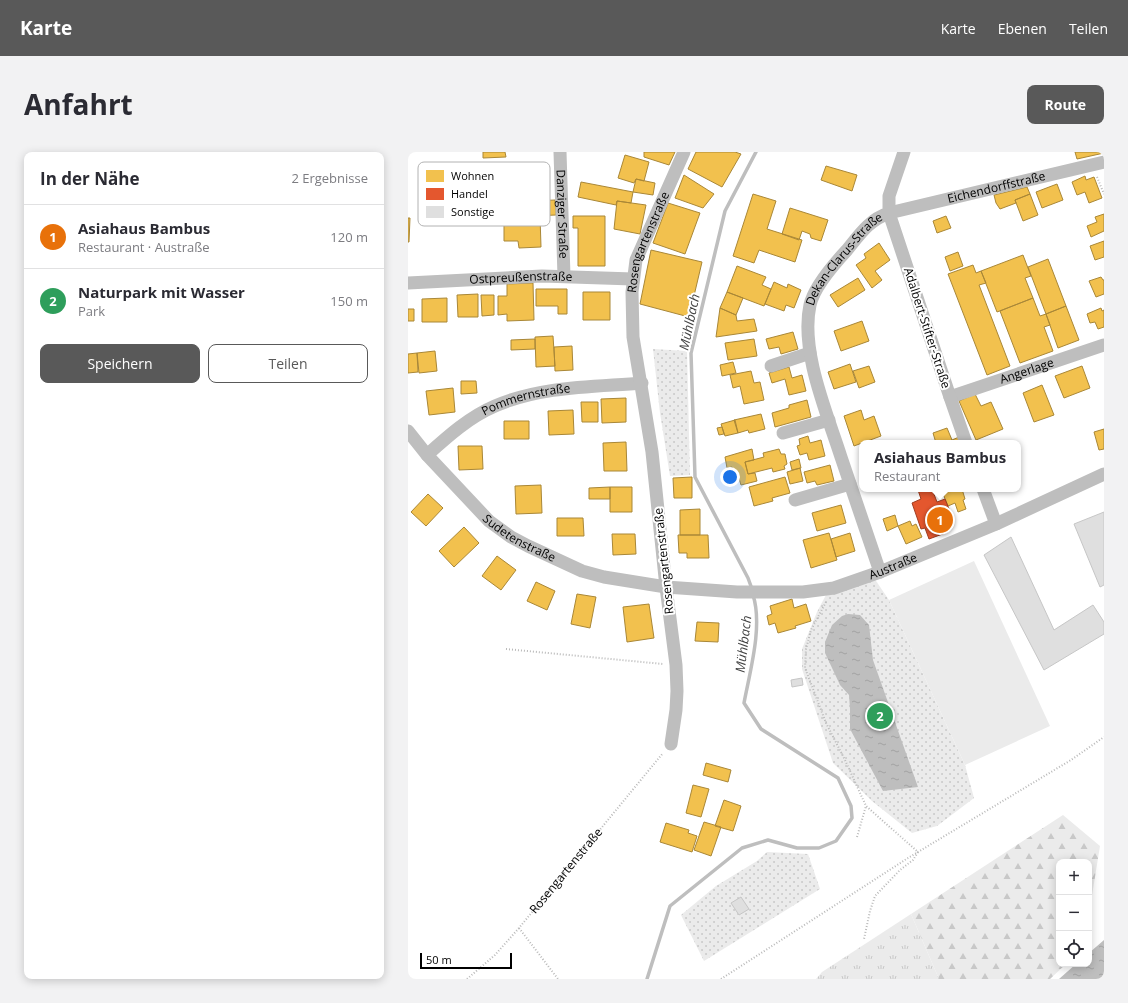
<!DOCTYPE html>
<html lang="de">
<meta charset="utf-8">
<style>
:root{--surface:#fff;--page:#f2f2f3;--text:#2b2b33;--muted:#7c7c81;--line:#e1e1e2;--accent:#595959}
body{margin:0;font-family:"Open Sans",sans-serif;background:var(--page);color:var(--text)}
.controls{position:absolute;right:12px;bottom:12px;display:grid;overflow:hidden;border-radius:8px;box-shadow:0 2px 10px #0003}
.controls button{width:36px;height:36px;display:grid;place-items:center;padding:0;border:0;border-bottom:1px solid var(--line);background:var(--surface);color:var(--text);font:20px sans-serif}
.scale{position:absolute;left:12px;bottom:10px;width:92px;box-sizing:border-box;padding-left:4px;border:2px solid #000;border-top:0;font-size:11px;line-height:14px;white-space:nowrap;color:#000;-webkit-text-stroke:3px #fff;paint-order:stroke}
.you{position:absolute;left:322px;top:325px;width:14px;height:14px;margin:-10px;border:3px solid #fff;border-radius:50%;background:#1a73e8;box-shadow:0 0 0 6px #1a73e833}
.badge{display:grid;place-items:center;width:26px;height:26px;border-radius:50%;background:var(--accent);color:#fff;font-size:13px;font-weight:700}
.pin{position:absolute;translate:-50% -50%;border:2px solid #fff;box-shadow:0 1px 4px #0006}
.popup{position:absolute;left:451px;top:288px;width:162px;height:52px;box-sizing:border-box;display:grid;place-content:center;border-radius:8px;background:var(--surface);filter:drop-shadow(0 1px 3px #0005);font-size:13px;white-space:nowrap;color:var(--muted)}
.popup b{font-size:15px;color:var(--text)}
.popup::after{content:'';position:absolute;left:50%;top:100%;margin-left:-8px;border:8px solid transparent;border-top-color:var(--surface)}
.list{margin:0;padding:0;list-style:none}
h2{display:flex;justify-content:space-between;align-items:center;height:52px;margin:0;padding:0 16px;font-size:17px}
h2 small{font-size:13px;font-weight:400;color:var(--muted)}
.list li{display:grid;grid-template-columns:26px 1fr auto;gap:12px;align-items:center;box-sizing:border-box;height:64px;padding:0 16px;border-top:1px solid var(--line)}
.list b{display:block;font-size:15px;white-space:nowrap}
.list p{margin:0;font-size:13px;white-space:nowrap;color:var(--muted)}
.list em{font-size:13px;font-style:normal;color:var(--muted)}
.actions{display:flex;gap:8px;padding:12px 16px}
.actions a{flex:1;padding:9px 0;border:1px solid var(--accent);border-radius:8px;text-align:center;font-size:14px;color:var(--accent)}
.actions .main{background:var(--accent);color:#fff}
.icon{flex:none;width:22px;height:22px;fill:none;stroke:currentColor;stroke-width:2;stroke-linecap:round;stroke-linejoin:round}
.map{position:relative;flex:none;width:696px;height:827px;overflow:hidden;border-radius:8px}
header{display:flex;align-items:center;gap:24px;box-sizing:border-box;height:56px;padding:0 20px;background:var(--accent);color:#fff}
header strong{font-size:19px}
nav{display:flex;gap:22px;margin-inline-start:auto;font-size:14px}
.intro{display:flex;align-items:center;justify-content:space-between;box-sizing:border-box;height:96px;padding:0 24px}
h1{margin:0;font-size:28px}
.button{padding:10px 18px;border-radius:8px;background:var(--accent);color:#fff;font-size:14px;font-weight:700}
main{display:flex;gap:24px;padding:0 24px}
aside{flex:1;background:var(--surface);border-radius:8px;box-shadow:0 2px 10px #0003}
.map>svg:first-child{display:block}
</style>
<header>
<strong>Karte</strong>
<nav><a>Karte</a><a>Ebenen</a><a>Teilen</a></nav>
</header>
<div class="intro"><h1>Anfahrt</h1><a class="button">Route</a></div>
<main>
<aside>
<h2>In der Nähe<small>2 Ergebnisse</small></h2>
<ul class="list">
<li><span class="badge" style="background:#e8710a">1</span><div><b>Asiahaus Bambus</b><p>Restaurant · Austraße</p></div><em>120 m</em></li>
<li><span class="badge" style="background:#2e9e5b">2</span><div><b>Naturpark mit Wasser</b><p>Park</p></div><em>150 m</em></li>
</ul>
<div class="actions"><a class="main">Speichern</a><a>Teilen</a></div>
</aside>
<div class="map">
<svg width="696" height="827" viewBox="0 0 696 827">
<defs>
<pattern id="grass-tufts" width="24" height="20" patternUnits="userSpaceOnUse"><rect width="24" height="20" fill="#ebebeb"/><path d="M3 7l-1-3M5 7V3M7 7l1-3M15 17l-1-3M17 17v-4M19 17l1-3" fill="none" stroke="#c8c8c8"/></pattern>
<pattern id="forest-firs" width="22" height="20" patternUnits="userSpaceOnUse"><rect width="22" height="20" fill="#ebebeb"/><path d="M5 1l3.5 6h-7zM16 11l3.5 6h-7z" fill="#c8c8c8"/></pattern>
<pattern id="park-dots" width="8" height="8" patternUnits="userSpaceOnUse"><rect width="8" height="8" fill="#ebebeb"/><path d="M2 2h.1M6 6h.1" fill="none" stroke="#c8c8c8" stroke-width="1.8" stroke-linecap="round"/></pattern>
<pattern id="water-ripples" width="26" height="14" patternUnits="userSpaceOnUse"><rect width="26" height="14" fill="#bebebe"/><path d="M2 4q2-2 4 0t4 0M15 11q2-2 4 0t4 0" fill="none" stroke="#a2a2a2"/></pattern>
</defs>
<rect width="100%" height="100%" fill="#fff"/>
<path fill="url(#grass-tufts)" d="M503 762 531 827H408L414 820Z"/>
<path fill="url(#forest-firs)" d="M655 663 692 694 681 762V710H651V812H658L642 827H531L503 762Z"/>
<path fill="url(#park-dots)" d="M245 197 279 199 282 323 262 324 252 261Z
M466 426 481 448 557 613 566 646 529 674 504 681 464 649 425 611 394 517V497L409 460 419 441Z
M359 700 400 702 412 737 296 809 273 763 308 734 349 709Z"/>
<path fill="#ebebeb" d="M566 409 642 574 557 613 481 448Z"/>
<path fill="url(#water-ripples)" d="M440 462 452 463 461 473 465 508 510 635 475 639 442 577V557L441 543 432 533 417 501V490L424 473 434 464Z
M696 788V827H651L668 812H681V801Z"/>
<path fill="#f2c14e" stroke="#a98737" d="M75 0H97L98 5 75 6Z
M236 0H267L261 13 236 5Z
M288 0H327L333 2 314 35 280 17Z
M667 0H696V1L669 7Z
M217 3 241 10 236 29 228 27 226 31 210 26Z
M418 14 449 23 444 39 413 28Z
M276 23 306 42 295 56 267 46Z
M677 24 678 28 686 25 694 46 681 51 677 40 669 43 664 30Z
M228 27 247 31 245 43 225 40Z
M173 30 225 40 223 51 209 49 208 53 170 45Z
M649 32 655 48 634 56 628 40Z
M619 35 622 42 607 48 608 51 592 57 588 51 586 43Z
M345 42 368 49 359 77 394 88 387 110 351 98 346 111 325 104Z
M622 42 630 63 615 69 607 48Z
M147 48 148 63 125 64 124 49Z
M209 49 238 53 232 82 206 77Z
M260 51 292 61 277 102 245 91Z
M382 56 420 68 413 89 403 86 402 82 394 79 391 88 374 82Z
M696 62V79L683 85 679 74 689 70 687 65Z
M132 64 133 95 111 96 110 89H96V72L108 71 107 65Z
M165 64H197V114H170V76H165Z
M538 64 543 76 529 81 525 69Z
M0 66H2L1 90H0Z
M696 89V105L687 108 682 94Z
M471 91 482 108 467 119 474 128 464 136 448 113 458 106 456 102Z
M243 98 294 110 281 165 232 152Z
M550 100 555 114 542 119 537 105Z
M615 103 623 124 617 126 625 146 589 160 573 119Z
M640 107 658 154 638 162 620 115Z
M565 113 568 121 573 119 578 131 571 133 602 214 579 223 540 122Z
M329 114 358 125 354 133 363 137 356 154 319 140Z
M693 125 695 128H696V142L688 145 681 129Z
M450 126 457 138 430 155 422 143Z
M366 130 379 136 380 132 393 138 386 156 378 153 376 159 357 152Z
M125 131 126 168 99 169V162L90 163V144H99V132Z
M128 137H159V162H150V154H128Z
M175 140H202V168H175Z
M319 140 335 146 328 163 312 156Z
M70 142V165H50L49 143Z
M73 143H86V163L74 164Z
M39 146V170H14V147Z
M625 146 632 164 638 162 642 173 636 175 645 199 612 211 592 159Z
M658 154 671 188 650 196 638 162Z
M312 156 328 163 329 169 346 167 349 179 308 185Z
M693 156 694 159 696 158V175L690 177 687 170 682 171 679 162Z
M0 157H6V169H0Z
M454 169 461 189 433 199 426 179Z
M385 180 390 197 373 202 371 195 361 197 358 187Z
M145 184 147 214 128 215 127 185Z
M127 187V197L103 198V188Z
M346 187 349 204 320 208 317 191Z
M164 194 165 218 147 219 146 195Z
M27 199 29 219 11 221 9 201Z
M9 201 10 220 0 221V202Z
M325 210 328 221 314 224 312 213Z
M442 212 448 230 426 237 420 220Z
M461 214 467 230 451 236 445 219Z
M674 214 682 236 656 246 647 224Z
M381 215 384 226 394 223 398 239 381 243 377 227 364 231 361 221Z
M343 219 346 231 352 230 356 248 336 252 332 234 325 236 322 223Z
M53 229H68L69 241 53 242Z
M634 233 646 263 626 270 615 241Z
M45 236 47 260 21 263 18 239Z
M567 242 573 254 583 250 595 277 568 288 551 249Z
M218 246V270L194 271 193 247Z
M399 248 403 265 367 275 364 261 381 256V253Z
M173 250H190V270H174Z
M165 258 166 282 141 283 140 259Z
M453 258 456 268 466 264 473 284 446 294 436 264Z
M353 262 357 277 341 281 340 278 330 281 326 268Z
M327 268 330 281 317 284 313 272Z
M96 269H121V287H96Z
M314 275 316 282 311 283 309 276Z
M539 276 544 288 535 291H528L525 281Z
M696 277V297L691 298 686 280Z
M400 284 402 291 413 288 417 304 401 308 399 301 392 303 389 294 392 293 391 287Z
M551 285 554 291H535L544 288Z
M218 290 219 319H196L195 291Z
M50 294H74L75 317 51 318Z
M344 297 346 308 337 310 340 322 347 321 349 329 333 333 330 323 326 324 324 315 319 316 317 305Z
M371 297 373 302H377L379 312 376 314 377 317 365 320 364 316 340 322 337 310 356 305 355 301Z
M391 307 393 316 384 318 382 310Z
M422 313 426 329 409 333 407 329 399 331 396 320Z
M392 316 395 329 382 332 379 320Z
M284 325V346H266L265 326Z
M377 325 382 341 364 346 365 349 346 354 341 335Z
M133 333 134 361 108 362 107 334Z
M202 335V347H181V336Z
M202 335H224V360H202Z
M533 337H554L557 347 555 348 558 357 550 360 547 351 540 354Z
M20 342 35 356 18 374 3 360Z
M433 353 438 371 409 379 404 361Z
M292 357V383H272V358Z
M487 363 490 374 479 379 475 367Z
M149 366H175L176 384H149Z
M502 369 504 374 508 372 514 385 498 392 490 374Z
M56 375 71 391 46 415 31 399Z
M421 381 429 408 403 416 395 388Z
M442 381 447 399 428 405 423 387Z
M204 382H227L228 402 205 403Z
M270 383H300L301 406H279V401H271Z
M89 404 108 418 93 438 74 424Z
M128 430 147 439 139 458 119 449Z
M169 442 188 445 182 476 163 472Z
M384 447 386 456 398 452 403 469 387 474 388 476 370 481 367 471 361 473 359 464 364 462 362 454Z
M241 452 246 486 219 490 215 455Z
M289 470 311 471 310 490 287 489Z
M298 611 323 618 320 630 295 623Z
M285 633 301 637 293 665 278 661Z
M316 648 333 654 325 679 307 674Z
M296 670 313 675 303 704 286 698Z
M258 671 281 678 280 681 289 684 284 700 252 690Z"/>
<path fill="#e4572e" stroke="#a03d20" d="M513 337H524L529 350 537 347 545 367 537 370 540 380 521 387 517 376 513 377 504 351 513 347 510 338Z"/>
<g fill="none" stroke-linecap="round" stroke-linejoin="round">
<path stroke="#bebebe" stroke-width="3.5" d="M344 437 340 426 287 325 283 201 317 59 348 0
M239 827 262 754 334 696 360 688 389 696H411L428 689 444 666 443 654 430 626 353 577 336 551C342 519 355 474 345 443"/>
</g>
<path fill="#dfdfdf" stroke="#c6c6c6" d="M696 360V433L692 435 666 372Z
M603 385 646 478 685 453 696 470V482L636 518 576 403Z
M394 526 395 533 384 535 383 528Z
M333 745 341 757 331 763 323 751Z"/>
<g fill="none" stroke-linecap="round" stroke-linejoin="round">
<g stroke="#b9b9b9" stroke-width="2" stroke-dasharray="1 2" stroke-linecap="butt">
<path d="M689 25 696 42"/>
<path d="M418 450 403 478 398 497 397 516 418 571 437 608 458 654 510 700 505 708 492 718 467 744 462 759 456 787"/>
<path d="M98 497 255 512"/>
<path d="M449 685 458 654"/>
<path d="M111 776 150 827"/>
<path id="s1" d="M59 827 87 803 111 776 255 601"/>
<path d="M313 827 500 706 663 608 696 585"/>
</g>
<g stroke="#bebebe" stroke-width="13">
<path id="s2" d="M152 0 156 124"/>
<path id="s3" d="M0 131 134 124 225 127"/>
<path d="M363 214 402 201"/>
<path id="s4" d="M542 245 696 193"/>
<path id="s5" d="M0 279 19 303 81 369 103 385 120 394 174 419 196 425 258 435 329 440H395L426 436 472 420 588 372 696 322"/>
<path d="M375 281 421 268"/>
<path id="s6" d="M558 291 542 245 481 61 696 10"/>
<path id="s7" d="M19 303C39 285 61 265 87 254 133 234 185 235 234 231"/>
<path d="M575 337 588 372"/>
<path d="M387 348 442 332"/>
<path id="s8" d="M472 420C459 382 446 344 433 305 419 261 392 199 402 153 406 135 426 112 439 98 452 82 461 68 481 61V44L496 0"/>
<path id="s9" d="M263 592 268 558 269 539 268 513 258 435 244 300 225 185 224 140 228 108 276 0"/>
</g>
</g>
<g text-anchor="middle" stroke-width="4" stroke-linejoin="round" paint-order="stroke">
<g font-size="12" fill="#000" stroke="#fff">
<text dy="4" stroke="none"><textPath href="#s6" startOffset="353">Eichendorffstraße</textPath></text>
<text dy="4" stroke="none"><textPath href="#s2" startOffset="62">Danziger Straße</textPath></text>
<text dy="4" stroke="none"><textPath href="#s9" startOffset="508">Rosengartenstraße</textPath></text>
<text dy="4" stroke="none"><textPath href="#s8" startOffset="336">Dekan-Clarus-Straße</textPath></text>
<text dy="4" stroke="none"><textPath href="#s3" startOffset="113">Ostpreußenstraße</textPath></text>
<text transform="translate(519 176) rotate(72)" y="4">Adalbert-Stifter-Straße</text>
<text dy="4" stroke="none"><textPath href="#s4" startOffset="81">Angerlage</textPath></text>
<text dy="4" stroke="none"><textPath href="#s7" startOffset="116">Pommernstraße</textPath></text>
<text dy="4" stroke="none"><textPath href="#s5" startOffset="156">Sudetenstraße</textPath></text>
<text transform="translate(256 409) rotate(-96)" y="4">Rosengartenstraße</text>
<text dy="4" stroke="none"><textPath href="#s5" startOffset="544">Austraße</textPath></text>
<text dy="4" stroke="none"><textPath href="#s1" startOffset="147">Rosengartenstraße</textPath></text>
</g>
<g font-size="13" font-style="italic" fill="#434343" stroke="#fff">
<text transform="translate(281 170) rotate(-78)" y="5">Mühlbach</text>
<text transform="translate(335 492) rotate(-83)" y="5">Mühlbach</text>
</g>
</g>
<rect x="10" y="10" width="132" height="64" rx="6" fill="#fff" stroke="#b2b2b2" stroke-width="1"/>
<rect x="18" y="18" width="18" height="12" fill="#f2c14e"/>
<rect x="18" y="36" width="18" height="12" fill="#e4572e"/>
<rect x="18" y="54" width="18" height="12" fill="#dfdfdf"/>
<g font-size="11" fill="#000">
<text x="43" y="28">Wohnen</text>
<text x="43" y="46">Handel</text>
<text x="43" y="64">Sonstige</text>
</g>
</svg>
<div class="controls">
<button>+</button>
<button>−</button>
<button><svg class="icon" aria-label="locate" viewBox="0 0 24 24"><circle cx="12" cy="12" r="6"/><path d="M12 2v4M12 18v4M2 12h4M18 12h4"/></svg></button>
</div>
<div class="scale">50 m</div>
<div class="you"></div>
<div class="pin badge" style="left:532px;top:368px;background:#e8710a">1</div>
<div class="popup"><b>Asiahaus Bambus</b>Restaurant</div>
<div class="pin badge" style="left:472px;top:564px;background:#2e9e5b">2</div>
</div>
</main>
